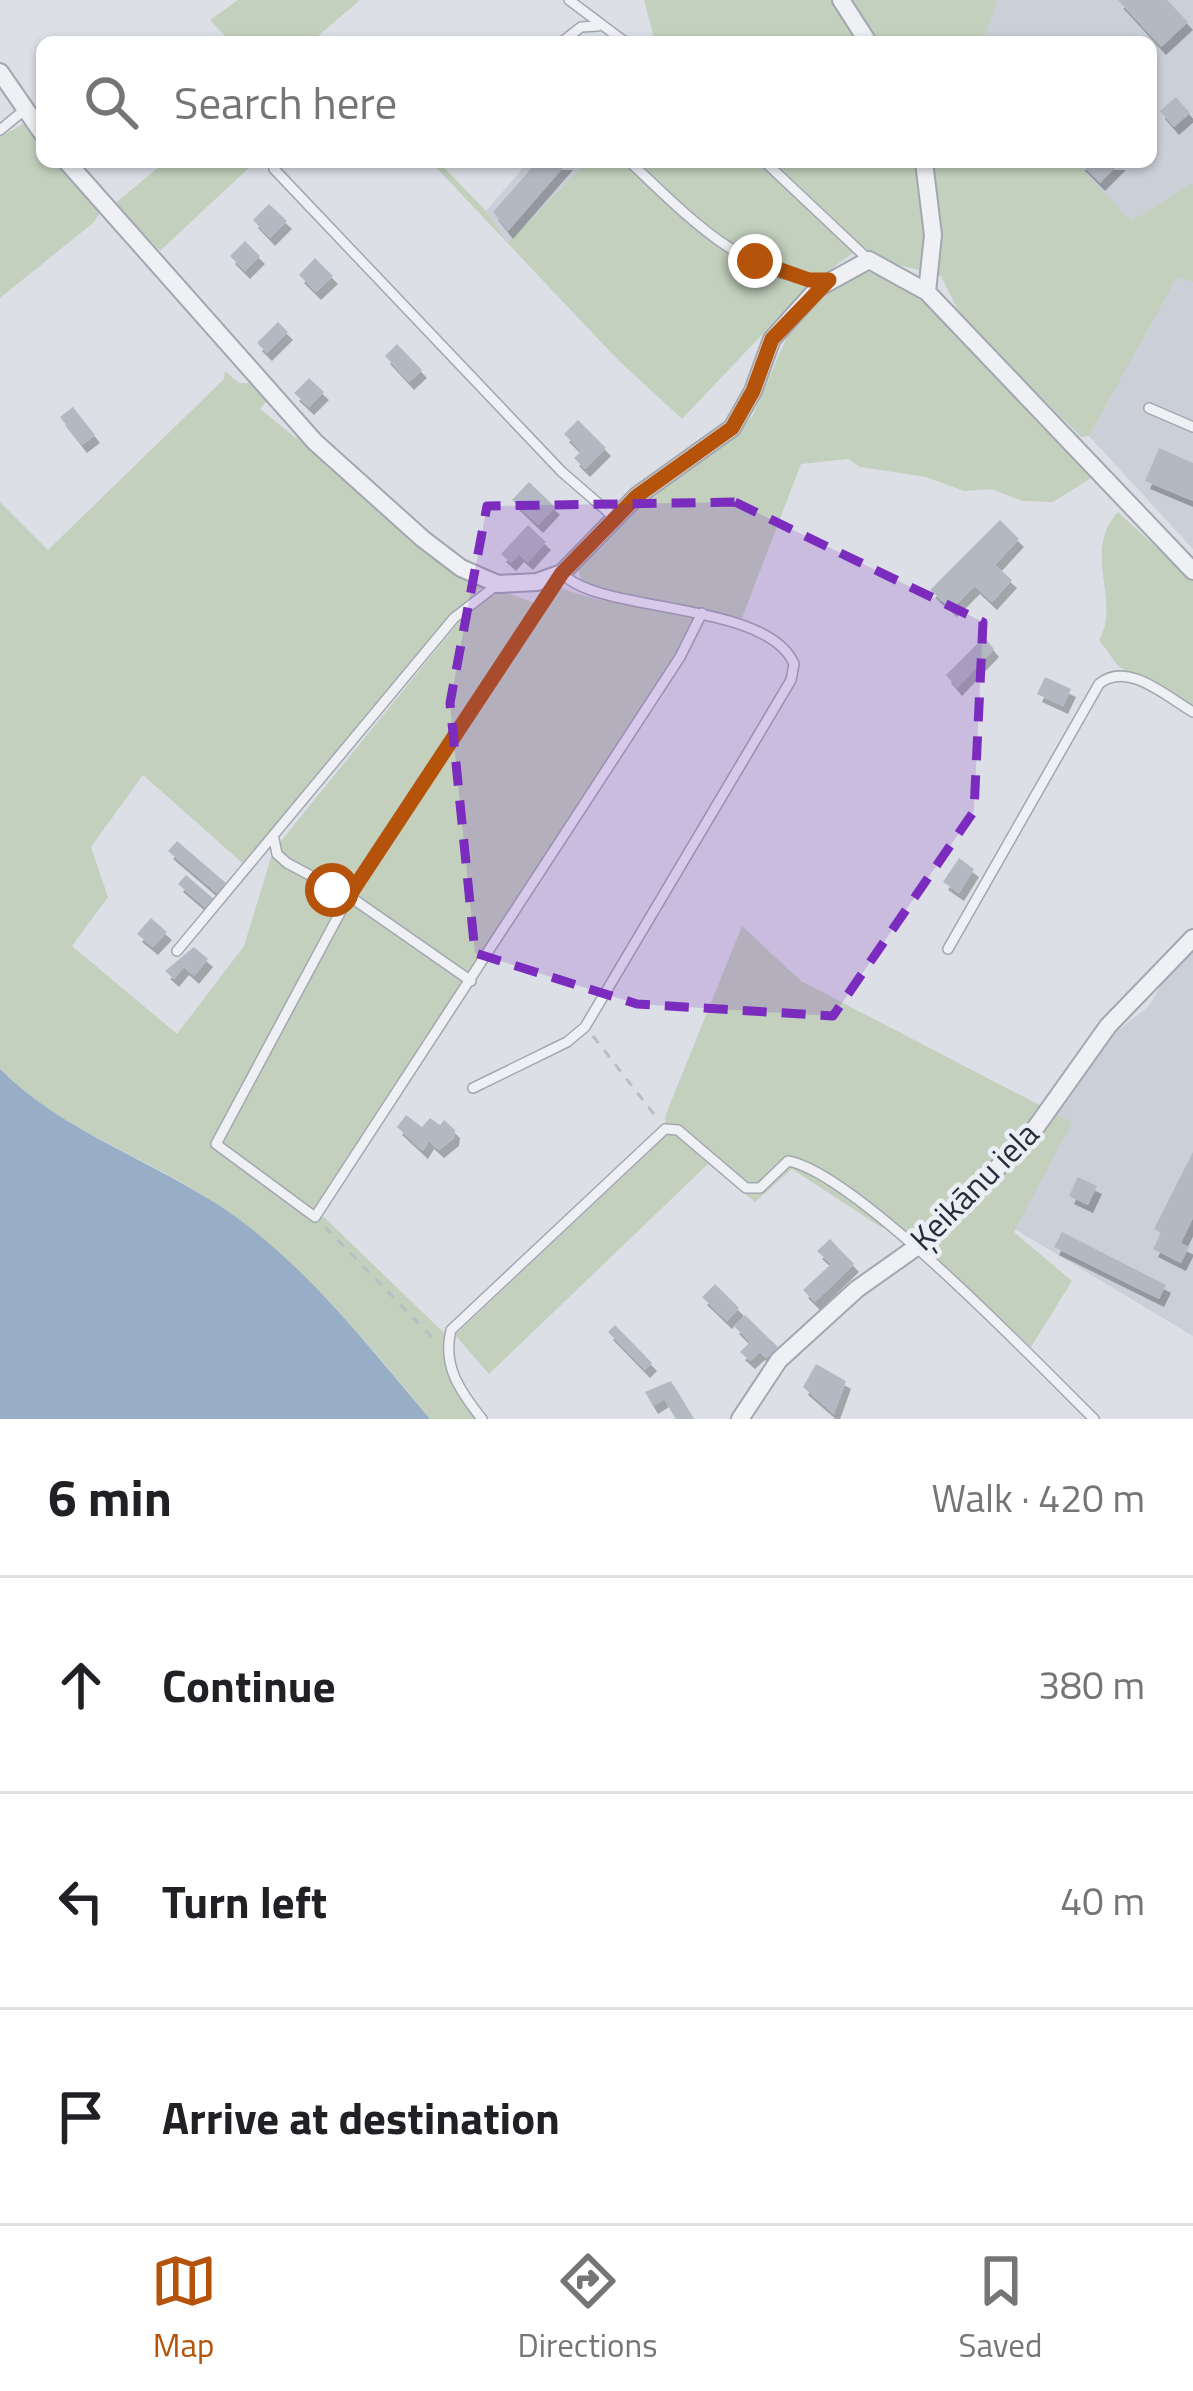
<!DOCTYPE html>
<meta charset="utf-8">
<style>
:root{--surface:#fff;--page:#f6f6f6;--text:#202124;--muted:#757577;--line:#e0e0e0;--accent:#b45309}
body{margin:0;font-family:"Titillium Web",sans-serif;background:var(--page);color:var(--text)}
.stop{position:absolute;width:36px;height:36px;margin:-27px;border:9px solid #b45309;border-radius:50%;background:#fff}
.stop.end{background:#b45309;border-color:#fff;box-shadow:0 3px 12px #0008}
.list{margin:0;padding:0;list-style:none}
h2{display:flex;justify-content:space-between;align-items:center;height:156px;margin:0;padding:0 48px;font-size:51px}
h2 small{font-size:39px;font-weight:400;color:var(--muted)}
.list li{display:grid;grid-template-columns:78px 1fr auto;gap:36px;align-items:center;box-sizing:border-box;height:216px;padding:0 48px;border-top:3px solid var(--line)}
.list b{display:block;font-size:45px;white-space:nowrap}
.list em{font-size:39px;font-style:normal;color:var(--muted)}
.icon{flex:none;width:66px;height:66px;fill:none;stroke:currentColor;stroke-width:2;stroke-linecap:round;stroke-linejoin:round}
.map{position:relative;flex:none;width:1193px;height:1419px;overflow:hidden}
.search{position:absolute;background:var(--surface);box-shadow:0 3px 9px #0004;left:36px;right:36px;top:36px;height:132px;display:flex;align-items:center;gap:30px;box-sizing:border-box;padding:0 42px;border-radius:18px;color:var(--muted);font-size:45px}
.sheet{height:804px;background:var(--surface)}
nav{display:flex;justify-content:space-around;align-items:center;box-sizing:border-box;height:168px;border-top:3px solid var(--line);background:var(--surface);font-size:33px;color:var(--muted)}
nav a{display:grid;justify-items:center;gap:6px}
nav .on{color:var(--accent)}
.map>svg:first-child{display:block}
</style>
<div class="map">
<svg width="1193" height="1419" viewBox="0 0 1193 1419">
<defs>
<filter id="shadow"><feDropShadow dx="5" dy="8" stdDeviation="0" flood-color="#0004"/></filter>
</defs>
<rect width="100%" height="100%" fill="#dce0e6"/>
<path fill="#cacfd8" d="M928 0H1193V183L1131 221 1068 162H1151V42H940Z
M528 162H586L508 243 486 211Z
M1177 276 1193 282V549L1089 436Z
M1193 929V1336L973 1204 1116 1032 1149 1006Z"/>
<path fill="#c2d0bd" d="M238 0H360L311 42H231L210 20Z
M644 0H998L982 42H655Z
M25 123 42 138V162H62L102 210 93 223 0 298V137Z
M165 162H255L160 251 114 204Z
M431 162H439L486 211 508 243 586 162H1075L1131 221 1193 183V282L1177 277 1089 436 1081 437 962 318 941 276 853 253 809 285 682 419 617 359Z
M869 272C952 303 1032 412 1091 478L1053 502 1023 501 991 489 964 491 926 477 860 467 848 459 801 464 742 618 583 585 577 566 613 525 734 437 753 415 789 332 827 289 850 274Z
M225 371 239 383H253L269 398 260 409 296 438 301 435 482 587 458 609 248 868 143 775 91 847 108 897 72 946 177 1034 244 946 273 851 470 608 502 591 546 607 559 587C602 605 650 606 695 619L691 633 313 1209 216 1140 314 1221 324 1217 445 1334 446 1371 477 1419H430C370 1345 309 1272 232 1215 160 1160 64 1135 0 1069V502L48 550 224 379Z
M1118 512 1193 581V708L1118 666 1099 640C1122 601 1081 552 1118 512Z
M742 926 801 981 1072 1122 1014 1232 1072 1281 1031 1347 892 1220 882 1228 792 1169 755 1202 708 1164 489 1374 455 1335 662 1140 666 1114Z"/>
<path fill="#97aec6" d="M0 1069C64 1134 159 1162 233 1215 311 1271 368 1346 430 1419H0Z"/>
<path fill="#b3b9c2" filter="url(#shadow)" d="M1118 0H1167L1188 22 1161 47Z
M1176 97 1190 113 1174 127 1160 111Z
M537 162H568L508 231 493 212Z
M1079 162H1121L1100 183Z
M269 204 287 221 270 238 253 220Z
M245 241 260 256 245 271 230 256Z
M315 258 333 276 316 292 299 275Z
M278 322 288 332 267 353 257 343Z
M397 344 422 370 409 382 385 356Z
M309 378 324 392 309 407 294 393Z
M73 407 95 435 82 445 60 417Z
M578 420 606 448 585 469 574 458 581 451 564 434Z
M1159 448 1193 463V501L1145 481Z
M529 482 555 507 538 525 512 500Z
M1000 520 1019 539 995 565 1012 580 992 602 975 586 952 609 930 590Z
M528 525 546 542 528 562 519 554 511 563 501 554Z
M984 637 994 649 957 688 946 675Z
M1045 677 1071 689 1063 706 1037 694Z
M177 841 226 883 217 893 168 851Z
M959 858 974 869 959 893 943 882Z
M186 875 215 900 207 909 178 884Z
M151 918 167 932 153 947 137 934Z
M194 947 208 959 194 976 184 967 174 979 165 971Z
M406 1115 422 1127 430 1118 440 1125 444 1120 455 1130 454 1138 439 1150 429 1141 423 1151 397 1127Z
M1193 1152V1218L1181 1243 1189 1247 1181 1263 1153 1249 1161 1233 1154 1229Z
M1078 1177 1097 1186 1088 1205 1069 1196Z
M1062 1232 1166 1285 1159 1299 1054 1247Z
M830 1239 854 1264 815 1302 803 1290 831 1264 817 1251Z
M715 1284 739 1308 727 1321 702 1297Z
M745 1315 778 1347 766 1358 760 1352 750 1361 740 1352 750 1342 734 1326Z
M615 1325 652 1363 645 1370 608 1332Z
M816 1364 846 1381 834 1414 803 1387Z
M671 1381 694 1419H676L664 1399 653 1406 645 1392Z"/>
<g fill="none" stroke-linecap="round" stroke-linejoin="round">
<defs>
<path id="lane" d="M569 0 625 42
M562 42 581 27 598 26
M0 130 23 111
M630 162C683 212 747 281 826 280
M765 162 869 260
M274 169 562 472 614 517
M1149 408 1193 427
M274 839 277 854 287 863 349 896 471 981
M948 949 1099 684C1127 660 1167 697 1193 712
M177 951 454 618 498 584
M473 1088 567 1042 585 1027 791 680 794 664C767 600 597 614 562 573L349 896 216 1144 315 1217 680 657 702 613
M482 1419C460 1391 442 1366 451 1330L665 1129 678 1130 746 1188H760L788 1161C856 1173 1038 1364 1094 1419"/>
<path id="street" d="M841 0 868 42
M0 72 42 133
M67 162 315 442 423 539 461 568 498 584 537 582 562 573 637 496 732 428 753 391 772 339 818 288 869 260 927 292 1193 571
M924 162 933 235 927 292
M740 1419 779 1360 857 1289 915 1248 1029 1137 1108 1026 1193 938"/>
</defs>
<use href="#lane" stroke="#a2a7b0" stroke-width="12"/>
<use href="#street" stroke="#a2a7b0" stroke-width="20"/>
<path stroke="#babec4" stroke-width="3" stroke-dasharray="9 9" stroke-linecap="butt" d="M593 1036 657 1118
M325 1227 435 1340"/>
<use href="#lane" stroke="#eef0f4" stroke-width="9"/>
<use href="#street" stroke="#eef0f4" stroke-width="16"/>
</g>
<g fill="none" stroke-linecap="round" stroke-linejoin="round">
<path stroke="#b45309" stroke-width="15" d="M332 890 349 896 562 573 637 496 732 428 753 391 772 339 829 280H809L755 261"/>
</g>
<path fill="#7b2cbf" fill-opacity="0.2" stroke="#7b2cbf" stroke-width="9" stroke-dasharray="24 15" stroke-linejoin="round" d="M735 502 983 622 974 811 833 1016 637 1004 475 953 450 703 487 506Z"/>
<g text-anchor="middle" stroke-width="9" stroke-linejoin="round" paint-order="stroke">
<g font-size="33" fill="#262e3c" stroke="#ebeff4">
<text transform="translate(974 1186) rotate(-45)" y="12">Ķeikānu iela</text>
</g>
</g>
</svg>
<div class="stop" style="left:332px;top:890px"></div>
<div class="stop end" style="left:755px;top:261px"></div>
<div class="search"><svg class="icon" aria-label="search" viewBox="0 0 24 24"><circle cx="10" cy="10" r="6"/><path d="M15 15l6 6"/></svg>Search here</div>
</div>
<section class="sheet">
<h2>6 min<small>Walk · 420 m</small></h2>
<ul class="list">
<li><svg class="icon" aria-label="ahead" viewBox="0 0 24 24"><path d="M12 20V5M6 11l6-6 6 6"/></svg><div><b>Continue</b></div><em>380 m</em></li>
<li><svg class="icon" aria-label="left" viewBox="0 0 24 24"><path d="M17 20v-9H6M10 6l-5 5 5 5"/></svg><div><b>Turn left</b></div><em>40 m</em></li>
<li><svg class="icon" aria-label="arrive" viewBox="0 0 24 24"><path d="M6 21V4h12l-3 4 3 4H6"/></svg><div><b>Arrive at destination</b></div></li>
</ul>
</section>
<nav>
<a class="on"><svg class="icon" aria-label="map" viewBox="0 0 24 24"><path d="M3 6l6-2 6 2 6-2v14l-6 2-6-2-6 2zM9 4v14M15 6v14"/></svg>Map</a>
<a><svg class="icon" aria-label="directions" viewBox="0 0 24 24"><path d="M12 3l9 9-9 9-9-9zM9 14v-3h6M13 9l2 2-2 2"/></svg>Directions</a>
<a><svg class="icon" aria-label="saved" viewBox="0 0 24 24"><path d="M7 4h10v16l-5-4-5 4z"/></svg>Saved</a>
</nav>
